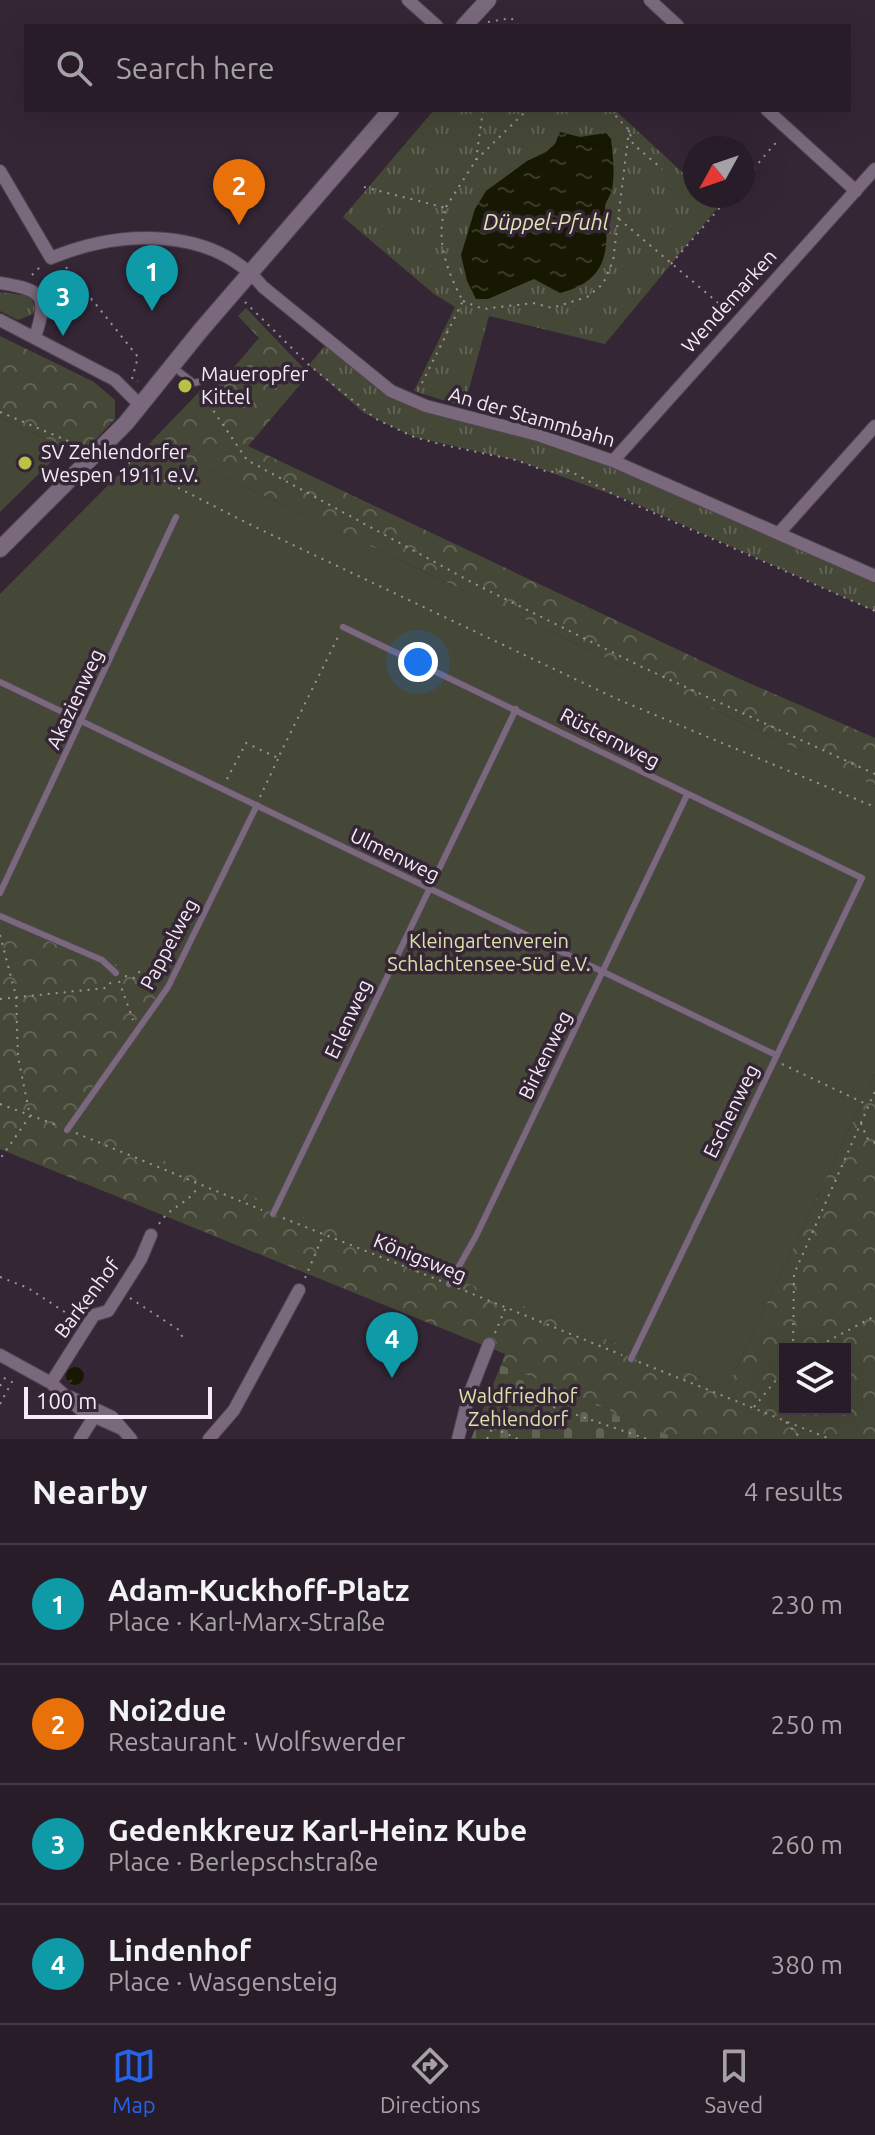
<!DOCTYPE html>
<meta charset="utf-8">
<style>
:root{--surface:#281c28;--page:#302530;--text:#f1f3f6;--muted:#a5a1a8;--line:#443a45;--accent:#2563eb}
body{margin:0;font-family:Ubuntu,sans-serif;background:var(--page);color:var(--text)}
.controls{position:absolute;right:24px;bottom:24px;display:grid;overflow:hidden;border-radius:0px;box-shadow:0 8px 32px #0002}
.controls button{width:72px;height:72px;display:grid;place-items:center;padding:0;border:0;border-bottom:2px solid var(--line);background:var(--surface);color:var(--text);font:40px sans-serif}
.compass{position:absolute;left:683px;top:136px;width:72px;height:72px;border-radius:50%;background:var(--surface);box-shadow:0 8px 32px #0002;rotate:230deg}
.scale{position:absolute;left:24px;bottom:20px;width:188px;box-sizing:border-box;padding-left:8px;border:4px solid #f5ebf6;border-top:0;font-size:22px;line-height:28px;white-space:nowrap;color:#f5ebf6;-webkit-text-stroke:6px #352636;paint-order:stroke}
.you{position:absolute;left:418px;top:662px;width:28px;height:28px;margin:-20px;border:6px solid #fff;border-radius:50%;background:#1a73e8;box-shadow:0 0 0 12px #1a73e833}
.badge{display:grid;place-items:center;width:52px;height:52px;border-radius:50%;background:var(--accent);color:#fff;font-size:26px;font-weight:700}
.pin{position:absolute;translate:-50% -66px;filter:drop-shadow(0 2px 4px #0008)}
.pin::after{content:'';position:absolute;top:42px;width:28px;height:24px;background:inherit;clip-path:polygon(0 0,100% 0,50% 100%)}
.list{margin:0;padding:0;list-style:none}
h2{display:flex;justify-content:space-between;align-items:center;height:104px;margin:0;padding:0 32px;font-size:34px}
h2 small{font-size:26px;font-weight:400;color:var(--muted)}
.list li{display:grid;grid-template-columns:52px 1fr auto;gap:24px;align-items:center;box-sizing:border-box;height:120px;padding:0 32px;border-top:2px solid var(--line)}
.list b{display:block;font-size:30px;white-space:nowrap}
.list p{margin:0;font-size:26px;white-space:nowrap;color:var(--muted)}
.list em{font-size:26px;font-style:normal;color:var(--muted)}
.icon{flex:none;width:44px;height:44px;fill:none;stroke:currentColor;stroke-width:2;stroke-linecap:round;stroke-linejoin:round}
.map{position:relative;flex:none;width:875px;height:1439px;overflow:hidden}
.search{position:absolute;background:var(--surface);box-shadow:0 8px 32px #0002;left:24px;right:24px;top:24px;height:88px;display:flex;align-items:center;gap:20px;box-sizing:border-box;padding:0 28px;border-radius:0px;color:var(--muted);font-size:30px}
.sheet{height:584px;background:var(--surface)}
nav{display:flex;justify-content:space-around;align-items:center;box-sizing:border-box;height:112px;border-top:2px solid var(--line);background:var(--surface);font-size:22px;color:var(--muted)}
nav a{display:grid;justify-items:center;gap:4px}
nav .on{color:var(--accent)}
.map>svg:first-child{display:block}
</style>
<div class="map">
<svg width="875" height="1439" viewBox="0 0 875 1439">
<defs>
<pattern id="grass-tufts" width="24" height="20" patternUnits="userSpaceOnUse" patternTransform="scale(2)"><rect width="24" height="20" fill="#464837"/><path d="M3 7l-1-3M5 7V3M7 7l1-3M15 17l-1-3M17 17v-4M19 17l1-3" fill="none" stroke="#616355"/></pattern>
<pattern id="forest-crowns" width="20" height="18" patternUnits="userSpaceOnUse" patternTransform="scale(2)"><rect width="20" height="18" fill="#464837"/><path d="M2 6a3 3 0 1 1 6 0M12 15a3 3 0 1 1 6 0" fill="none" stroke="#616355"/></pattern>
<pattern id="cemetery-stones" width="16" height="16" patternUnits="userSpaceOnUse" patternTransform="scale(2)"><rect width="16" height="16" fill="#464837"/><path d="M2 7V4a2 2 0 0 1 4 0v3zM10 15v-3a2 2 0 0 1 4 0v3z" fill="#616355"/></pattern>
<pattern id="water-ripples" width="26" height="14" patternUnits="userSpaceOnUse" patternTransform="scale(2)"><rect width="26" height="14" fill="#171801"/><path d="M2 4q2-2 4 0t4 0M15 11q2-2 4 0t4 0" fill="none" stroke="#393a27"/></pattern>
</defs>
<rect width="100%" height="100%" fill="#352636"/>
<path fill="url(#grass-tufts)" d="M434 110H615L695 184V196H708L719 206 605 344 489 316 464 407 414 391 455 307 434 294 343 217Z
M0 292 30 296 35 306 33 314 18 320 0 311Z
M328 342 391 391 538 435 875 576V611L630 501 516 460 414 437 364 413 309 365Z"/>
<path fill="url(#forest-crowns)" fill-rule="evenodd" d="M246 308 309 374 248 446 740 679 875 738V786L151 442 201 390 211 394 259 338 238 316Z
M0 336 94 382 115 400V419L81 455 0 418Z
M0 914 174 989 74 1123 727 1388 875 1074V1439H679L609 1413 610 1409 501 1365 505 1354 0 1149ZM785 1349H845V1409H785Z"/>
<path fill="url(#cemetery-stones)" d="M501 1365 610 1409V1413L679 1439H471Z"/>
<path fill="#464837" d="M0 418 65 448 0 512Z
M151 442 875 786V1074L727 1388 73 1124 173 989 0 914V594Z"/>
<path fill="url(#water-ripples)" d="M560 132 580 137 606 133 611 139C613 156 615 173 612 190 611 195 605 202 605 208 608 247 611 280 560 293L534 279 488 299H476L467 281 461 255 475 209 486 191 527 161 546 152 555 144Z
M66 1376a9 9 0 1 1 18 0a9 9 0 1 1-18 0Z"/>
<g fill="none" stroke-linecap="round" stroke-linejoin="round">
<defs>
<path id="lane" d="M172 366 194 383 198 382
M343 627 862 878 631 1359
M0 682 776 1055
M0 893 176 517
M0 916 102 960 116 973
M67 1130 168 987 257 805
M273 1214 516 709
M449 1284 476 1236 687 795"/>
<path id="street" d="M408 0 437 26
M650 0 678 26
M767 110 856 191
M0 171 51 258C119 230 212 225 263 287L391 391 426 406 538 435 613 461 875 576
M0 283C43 290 49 295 35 337
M0 320 115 380 140 405
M613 461 875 169
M779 533 875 426
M0 1355 51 1383 82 1411 120 1428
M51 1383 94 1315 108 1311 141 1259 151 1235
M70 1397 112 1417 131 1439
M80 1439 94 1417
M209 1439 234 1410 299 1290
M458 1439 469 1395 489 1344"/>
<path id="secondary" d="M464 26 488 0
M0 549 126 423 201 330 391 110"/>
</defs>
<use href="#lane" stroke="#504451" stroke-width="8"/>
<use href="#street" stroke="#504451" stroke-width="14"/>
<use href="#secondary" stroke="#504451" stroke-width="18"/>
<path stroke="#9e919f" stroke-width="2" stroke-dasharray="2 6" stroke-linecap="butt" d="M488 22 511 18 519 26
M610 110 629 130 633 144 662 169
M476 160 483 110
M743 181 779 139
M364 187 446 208C434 237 448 274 463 301L419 389
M446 207 476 160 527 110
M619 219 730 313
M671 264 730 196
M66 267 138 357 132 379 138 381
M32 275 41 266
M463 301 483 309 533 303 552 308 587 297 603 284 613 261 629 130
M245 302 309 365 376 419 414 437 443 445 516 460 548 472 570 471 620 498 875 611
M55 310 64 314 92 300
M200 391 247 460 475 584 642 667 875 774
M0 412 80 446
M114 455 249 524 617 699 875 807
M227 779 246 743 278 758 339 635
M260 797 278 759
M0 935 16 996 18 1057 30 1116 0 1159
M125 976 134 978 141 970
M119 981 133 1020
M0 999 106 988 111 982
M782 1064 866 1104
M0 1104 59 1126
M861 1123 867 1138 875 1143
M76 1133 262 1210
M283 1218 441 1281
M159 1224C173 1203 184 1208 199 1186
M0 1277 28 1288 77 1320
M305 1278 323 1236
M458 1288 622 1355
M130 1298 179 1330 183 1338
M495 1333 505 1309
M793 1349 794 1274 875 1091
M813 1349 875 1316
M639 1362 830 1439
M0 1386 8 1373
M0 1404 14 1378
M754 1407 785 1369
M786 1422 801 1439
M494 1428 518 1439
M487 1439C497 1419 502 1403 527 1398L647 1439"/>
<use href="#lane" stroke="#7a697c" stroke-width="6"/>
<use href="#street" stroke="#7a697c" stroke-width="12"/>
<use href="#secondary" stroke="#7a697c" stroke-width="16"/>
</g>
<g fill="#b9c146" stroke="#352636" stroke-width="3">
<circle cx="185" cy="386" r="8"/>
<circle cx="25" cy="463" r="8"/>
</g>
<g text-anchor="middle" stroke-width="7" stroke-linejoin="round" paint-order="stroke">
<g font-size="20" fill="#f5ebf6" stroke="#352636">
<text transform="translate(729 301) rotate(-48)" y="7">Wendemarken</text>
<text transform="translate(532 417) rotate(16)" y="7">An der Stammbahn</text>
<text transform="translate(75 699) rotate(-65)" y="7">Akazienweg</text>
<text transform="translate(610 738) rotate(27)" y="7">Rüsternweg</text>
<text transform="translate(395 855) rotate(26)" y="7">Ulmenweg</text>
<text transform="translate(169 944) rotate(-62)" y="7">Pappelweg</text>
<text transform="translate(348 1019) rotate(-65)" y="7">Erlenweg</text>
<text transform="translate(545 1055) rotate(-64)" y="7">Birkenweg</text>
<text transform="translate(731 1111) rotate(-64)" y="7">Eschenweg</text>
<text transform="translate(420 1258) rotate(22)" y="7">Königsweg</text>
<text transform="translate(87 1298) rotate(-53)" y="7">Barkenhof</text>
</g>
<g font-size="20" fill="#f5ebf6" stroke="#352636" text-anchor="start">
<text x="201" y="381">Maueropfer<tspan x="201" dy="23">Kittel</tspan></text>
<text x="41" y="459">SV Zehlendorfer<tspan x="41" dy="23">Wespen 1911 e.V.</tspan></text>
</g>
<g font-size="20" fill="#dce2aa" stroke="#352636">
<text x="489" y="948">Kleingartenverein<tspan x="489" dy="23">Schlachtensee-Süd e.V.</tspan></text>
<text x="518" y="1403">Waldfriedhof<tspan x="518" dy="23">Zehlendorf</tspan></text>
</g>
<g font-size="22" font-style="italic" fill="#e0e6ae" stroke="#352636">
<text x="546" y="230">Düppel-Pfuhl</text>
</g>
</g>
</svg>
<div class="controls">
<button><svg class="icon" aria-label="layers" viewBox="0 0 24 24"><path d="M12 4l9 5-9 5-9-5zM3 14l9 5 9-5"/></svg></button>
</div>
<svg class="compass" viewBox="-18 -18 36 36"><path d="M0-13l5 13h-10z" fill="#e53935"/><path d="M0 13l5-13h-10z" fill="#a5a1a8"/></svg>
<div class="scale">100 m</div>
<div class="you"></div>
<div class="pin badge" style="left:152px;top:311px;background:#0f9aa8">1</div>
<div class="pin badge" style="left:239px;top:225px;background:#e8710a">2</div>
<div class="pin badge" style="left:63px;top:336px;background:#0f9aa8">3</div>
<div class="pin badge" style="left:392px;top:1378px;background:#0f9aa8">4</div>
<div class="search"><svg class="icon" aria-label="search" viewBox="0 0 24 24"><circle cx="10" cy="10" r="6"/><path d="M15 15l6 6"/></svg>Search here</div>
</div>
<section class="sheet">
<h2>Nearby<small>4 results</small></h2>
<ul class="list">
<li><span class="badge" style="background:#0f9aa8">1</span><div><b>Adam-Kuckhoff-Platz</b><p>Place · Karl-Marx-Straße</p></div><em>230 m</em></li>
<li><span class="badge" style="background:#e8710a">2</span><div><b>Noi2due</b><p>Restaurant · Wolfswerder</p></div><em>250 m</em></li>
<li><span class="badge" style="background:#0f9aa8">3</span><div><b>Gedenkkreuz Karl-Heinz Kube</b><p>Place · Berlepschstraße</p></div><em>260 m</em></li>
<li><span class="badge" style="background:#0f9aa8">4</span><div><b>Lindenhof</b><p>Place · Wasgensteig</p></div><em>380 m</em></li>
</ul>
</section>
<nav>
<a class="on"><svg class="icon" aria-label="map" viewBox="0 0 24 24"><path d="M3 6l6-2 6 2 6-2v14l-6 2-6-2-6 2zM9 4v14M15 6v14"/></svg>Map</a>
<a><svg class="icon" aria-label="directions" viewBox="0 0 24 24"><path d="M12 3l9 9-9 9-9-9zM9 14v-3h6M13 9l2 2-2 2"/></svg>Directions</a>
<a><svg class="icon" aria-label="saved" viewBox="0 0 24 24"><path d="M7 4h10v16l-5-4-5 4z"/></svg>Saved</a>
</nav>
